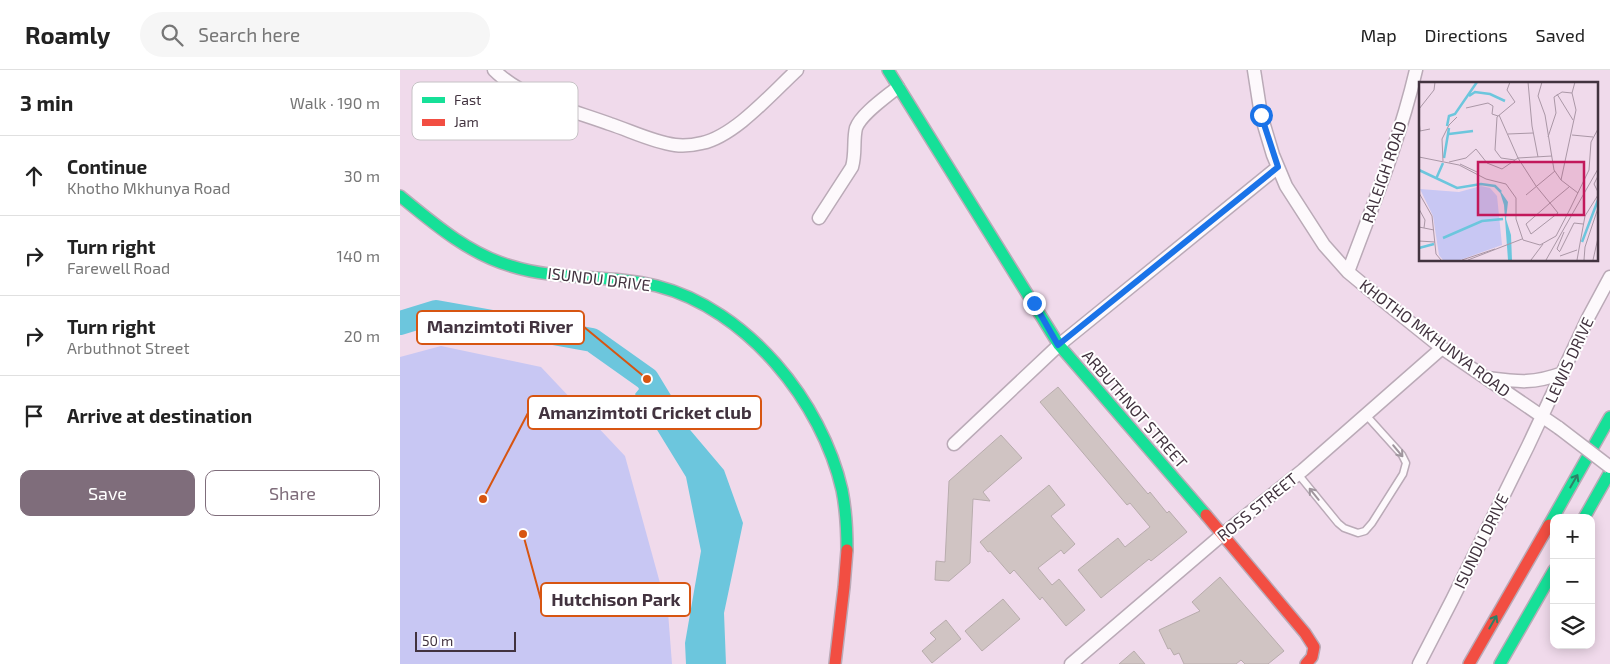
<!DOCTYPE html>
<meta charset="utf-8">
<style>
:root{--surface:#fff;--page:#f6f6f6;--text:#222;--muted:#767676;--line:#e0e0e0;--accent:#7f6d7b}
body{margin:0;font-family:"Exo 2",sans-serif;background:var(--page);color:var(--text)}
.controls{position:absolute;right:15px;bottom:15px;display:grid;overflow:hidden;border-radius:10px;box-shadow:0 2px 12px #0003}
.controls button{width:45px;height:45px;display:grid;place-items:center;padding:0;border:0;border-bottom:1px solid var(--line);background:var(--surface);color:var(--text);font:25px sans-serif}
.scale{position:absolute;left:15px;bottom:12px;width:101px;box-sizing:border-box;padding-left:5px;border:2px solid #42333f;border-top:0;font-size:14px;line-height:18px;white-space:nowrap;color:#42333f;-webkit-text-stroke:4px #fff;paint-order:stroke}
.stop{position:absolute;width:15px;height:15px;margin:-11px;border:4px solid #1a73e8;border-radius:50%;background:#fff}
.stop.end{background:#1a73e8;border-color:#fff;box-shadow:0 1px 5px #0008}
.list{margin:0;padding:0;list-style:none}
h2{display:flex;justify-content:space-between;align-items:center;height:65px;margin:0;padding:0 20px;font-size:21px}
h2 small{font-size:16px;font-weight:400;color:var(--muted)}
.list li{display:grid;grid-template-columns:32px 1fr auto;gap:15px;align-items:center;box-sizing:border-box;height:80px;padding:0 20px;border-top:1px solid var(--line)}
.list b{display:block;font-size:19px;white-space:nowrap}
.list p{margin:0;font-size:16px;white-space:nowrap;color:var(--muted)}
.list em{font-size:16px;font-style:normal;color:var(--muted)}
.actions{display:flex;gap:10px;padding:15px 20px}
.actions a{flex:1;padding:11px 0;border:1px solid var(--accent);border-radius:10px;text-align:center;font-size:18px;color:var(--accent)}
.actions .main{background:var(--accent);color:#fff}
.icon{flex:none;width:28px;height:28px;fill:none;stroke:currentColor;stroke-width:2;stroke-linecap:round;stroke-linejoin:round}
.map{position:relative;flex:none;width:1210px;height:594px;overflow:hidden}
header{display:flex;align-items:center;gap:30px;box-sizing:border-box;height:70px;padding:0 25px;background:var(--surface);border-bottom:1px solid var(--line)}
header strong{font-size:24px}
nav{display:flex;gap:28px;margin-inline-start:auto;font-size:18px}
.search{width:350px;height:45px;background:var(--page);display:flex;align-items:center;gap:12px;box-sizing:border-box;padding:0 18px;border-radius:28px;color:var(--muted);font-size:19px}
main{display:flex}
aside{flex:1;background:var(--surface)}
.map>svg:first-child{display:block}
</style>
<header>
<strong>Roamly</strong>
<div class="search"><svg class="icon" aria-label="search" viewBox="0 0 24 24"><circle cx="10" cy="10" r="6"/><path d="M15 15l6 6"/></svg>Search here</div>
<nav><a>Map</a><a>Directions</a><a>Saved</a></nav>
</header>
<main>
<aside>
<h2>3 min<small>Walk · 190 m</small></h2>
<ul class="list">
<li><svg class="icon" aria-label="ahead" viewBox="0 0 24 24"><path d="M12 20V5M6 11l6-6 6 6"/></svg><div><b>Continue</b><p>Khotho Mkhunya Road</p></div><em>30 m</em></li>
<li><svg class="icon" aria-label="right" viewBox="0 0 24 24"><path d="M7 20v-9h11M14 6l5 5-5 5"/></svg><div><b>Turn right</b><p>Farewell Road</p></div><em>140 m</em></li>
<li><svg class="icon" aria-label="right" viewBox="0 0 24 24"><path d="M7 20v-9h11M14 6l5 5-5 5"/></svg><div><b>Turn right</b><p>Arbuthnot Street</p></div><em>20 m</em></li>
<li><svg class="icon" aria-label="arrive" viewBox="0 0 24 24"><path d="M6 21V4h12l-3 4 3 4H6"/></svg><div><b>Arrive at destination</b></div></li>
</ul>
<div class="actions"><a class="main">Save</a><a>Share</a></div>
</aside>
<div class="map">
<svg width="1210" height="594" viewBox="0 0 1210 594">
<rect width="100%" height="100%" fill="#f0daeb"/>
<path fill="#c8c7f3" d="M41 276 141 297 225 386 268 542 272 594H0V287Z"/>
<path fill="#6cc6dd" d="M247 309 324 400 343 453 324 543 326 594H286L285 573 301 481 286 407 235 324Z"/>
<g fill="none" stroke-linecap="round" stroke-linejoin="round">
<path stroke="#6cc6dd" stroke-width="24" d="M0 253 36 242 192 270 247 309 264 337"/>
</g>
<path fill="#d0c4c3" stroke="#b8acad" d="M658 317 748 424 750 422 767 443 769 441 787 462 751 491 749 489 701 528 678 500 718 468 725 477 750 457 730 433 727 435 640 332Z
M601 365 622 388 583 422 590 431 573 429 570 493 549 511 535 510 536 491 545 492 549 411Z
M649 415 665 435 651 446 675 474 664 484 661 480 638 498 652 515 659 509 685 540 666 556 642 527 640 530 614 500 610 504 590 481 588 482 580 472Z
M820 507 884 581 868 594H845L841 590 836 594H784L779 583 774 585 770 578 768 579 759 560 800 541 792 532Z
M603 529 620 549 582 581 565 561Z
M546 550 561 569 532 593 522 581 536 569 530 563Z
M734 581 745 594H719Z"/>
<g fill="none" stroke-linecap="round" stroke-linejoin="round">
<defs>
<path id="lane" d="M898 404 938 453 944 458 958 463 965 461 972 453 1003 404 1006 393 1002 385 966 345"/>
<path id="street" d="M94 0C123 29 172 40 210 54 231 61 253 72 275 75 283 76 294 75 302 73 335 66 372 23 397 0
M854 0 861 45 873 85 886 116 924 175 948 202 971 221 1042 278 1159 358
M419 148 452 97C456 83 453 70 456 58 461 44 486 27 498 17
M948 202C973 135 1000 69 1016 0
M1088 308C1119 312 1133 314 1163 303
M554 374 659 275 878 97
M671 594 823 464 903 400 1042 278
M1019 594 1052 530 1128 376 1188 248 1210 207"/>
<path id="fast" d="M488 0 659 275 806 445
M0 126C34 154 69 184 111 196 158 211 209 204 257 216 347 239 422 332 442 420 446 440 447 460 447 480
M1184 448 1210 402
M1149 455 1210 347
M1100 594 1154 500"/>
<path id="jam" d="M806 445 905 563 914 577 912 587 906 594
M435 594 444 517 447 480
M1069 594 1149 455"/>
</defs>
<use href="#lane" stroke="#baaab7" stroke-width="9"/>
<use href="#street" stroke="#baaab7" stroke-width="15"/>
<use href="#fast" stroke="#baaab7" stroke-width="14"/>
<use href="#jam" stroke="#baaab7" stroke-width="14"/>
<use href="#lane" stroke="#fdf9fc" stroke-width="6"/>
<use href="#street" stroke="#fdf9fc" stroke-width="12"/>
<use href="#fast" stroke="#16e098" stroke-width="11"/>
<use href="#jam" stroke="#f24e42" stroke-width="11"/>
<defs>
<path id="street-bridge" d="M1159 358 1210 397"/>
</defs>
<use href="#street-bridge" stroke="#baaab7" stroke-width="15" stroke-linecap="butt"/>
<use href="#street-bridge" stroke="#fdf9fc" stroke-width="12"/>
</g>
<defs><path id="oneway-shaft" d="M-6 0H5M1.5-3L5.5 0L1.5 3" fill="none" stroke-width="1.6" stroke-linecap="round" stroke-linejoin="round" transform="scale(1.25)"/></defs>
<g stroke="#a0969e">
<use href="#oneway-shaft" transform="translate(998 381) rotate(50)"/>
<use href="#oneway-shaft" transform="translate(914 424) rotate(-129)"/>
</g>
<g stroke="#2e8167">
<use href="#oneway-shaft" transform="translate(1174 411) rotate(-60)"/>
<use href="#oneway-shaft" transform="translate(1093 552) rotate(-60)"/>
</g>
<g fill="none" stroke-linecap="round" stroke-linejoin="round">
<path stroke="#1a73e8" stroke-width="6" d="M634 233 658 275 878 97 861 45"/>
</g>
<g text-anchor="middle" stroke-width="4" stroke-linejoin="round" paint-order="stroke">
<g font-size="16" fill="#42333f" stroke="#fff">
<text transform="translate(984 102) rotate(-71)" y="6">RALEIGH ROAD</text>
<text transform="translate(199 209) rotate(7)" y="6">ISUNDU DRIVE</text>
<text transform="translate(1035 268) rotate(37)" y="6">KHOTHO MKHUNYA ROAD</text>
<text transform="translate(1169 290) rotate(-65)" y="6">LEWIS DRIVE</text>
<text transform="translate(735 339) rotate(49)" y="6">ARBUTHNOT STREET</text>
<text transform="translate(857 437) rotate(-39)" y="6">ROSS STREET</text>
<text transform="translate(1081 471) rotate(-64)" y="6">ISUNDU DRIVE</text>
</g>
</g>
<g transform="translate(1019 12)">
<rect width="179" height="179" fill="#f0daeb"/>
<path d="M62 104 71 106 78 114 83 163 41 178H24L20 173 14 134 1 107 40 110Z" fill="#c8c7f3"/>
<path d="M80 107 89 120 87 137 92 153 93 178H89L85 123Z" fill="#6cc6dd"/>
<path fill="none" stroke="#6cc6dd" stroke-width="2.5" d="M50 14 56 10 71 12 86 19M28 44 30 34 36 32 58 0M30 52 54 49M25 76 30 46M0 88 38 106 62 102 76 104 82 110M17 97 24 81M24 156 63 139 84 137M163 160 179 118M0 166 15 162"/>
<path fill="none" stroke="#aa97a6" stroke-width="1" d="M91 0 88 8 96 20 78 35 76 68 82 76 96 78M109 0 113 44 119 75M123 0 119 14 126 33 135 88 142 98 159 111M138 12 154 38M47 26 69 21 74 24 73 32 79 34M0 27 15 8 16 0M80 33 99 76 117 104 131 121 139 131 112 152 107 142 131 121 138 115 150 105M0 37 1 49 11 47M89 52 114 51M153 53 174 55M129 55 137 31 135 15 143 10 153 11M0 75 40 83 67 97 87 102 97 116V137L104 158 121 163 137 154 151 127 170 88 172 60 179 47M24 79 23 57 30 43 38 35M30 80 47 76 57 67 68 81 83 87 99 76 133 74M41 82 58 90M179 94 175 102 179 110M142 98 157 28 153 11 156 0M0 111 13 134 17 172 22 178M107 113 136 89M0 127 6 138 5 146M0 145 15 148M0 159 16 160M141 169 155 141 164 142M141 170 138 167 145 150M141 174 158 168M43 178 76 167M49 178 103 157M112 178 124 162M127 178 179 87M158 178 166 134 179 113M165 178 166 165 179 126M174 178 179 156"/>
<path fill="#c2185b" fill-opacity="0.15" stroke="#c2185b" stroke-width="2.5" d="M59 80H165V133H59Z"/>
<rect width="179" height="179" fill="none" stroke="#42333f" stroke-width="2.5"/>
</g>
<rect x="12" y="12" width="166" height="58" rx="8" fill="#fff" stroke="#c6c2c5" stroke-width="1"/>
<rect x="22" y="27" width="23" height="6" fill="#16e098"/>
<rect x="22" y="49" width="23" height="7" fill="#f24e42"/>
<g font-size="14" fill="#42333f">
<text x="54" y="35">Fast</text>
<text x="54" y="57">Jam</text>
</g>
<path fill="none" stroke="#d75511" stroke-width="2" d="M247 309L184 257M83 429L128 343M123 464L141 530"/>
<g fill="#d75511" stroke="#fff" stroke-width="2">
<circle cx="247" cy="309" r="5"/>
<circle cx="83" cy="429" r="5"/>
<circle cx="123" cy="464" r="5"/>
</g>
<g fill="#fff" stroke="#d75511" stroke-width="2">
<rect x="17" y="241" width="167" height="33" rx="5"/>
<rect x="128" y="326" width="233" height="33" rx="5"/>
<rect x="141" y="513" width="149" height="33" rx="5"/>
</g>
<g font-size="18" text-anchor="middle" font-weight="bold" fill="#42333f">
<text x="100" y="263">Manzimtoti River</text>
<text x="245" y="349">Amanzimtoti Cricket club</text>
<text x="216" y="536">Hutchison Park</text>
</g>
</svg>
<div class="controls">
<button>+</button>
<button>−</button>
<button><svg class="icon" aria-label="layers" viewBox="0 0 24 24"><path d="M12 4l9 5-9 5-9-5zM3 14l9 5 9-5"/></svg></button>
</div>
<div class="scale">50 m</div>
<div class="stop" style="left:861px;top:45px"></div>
<div class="stop end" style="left:634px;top:233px"></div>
</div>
</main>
